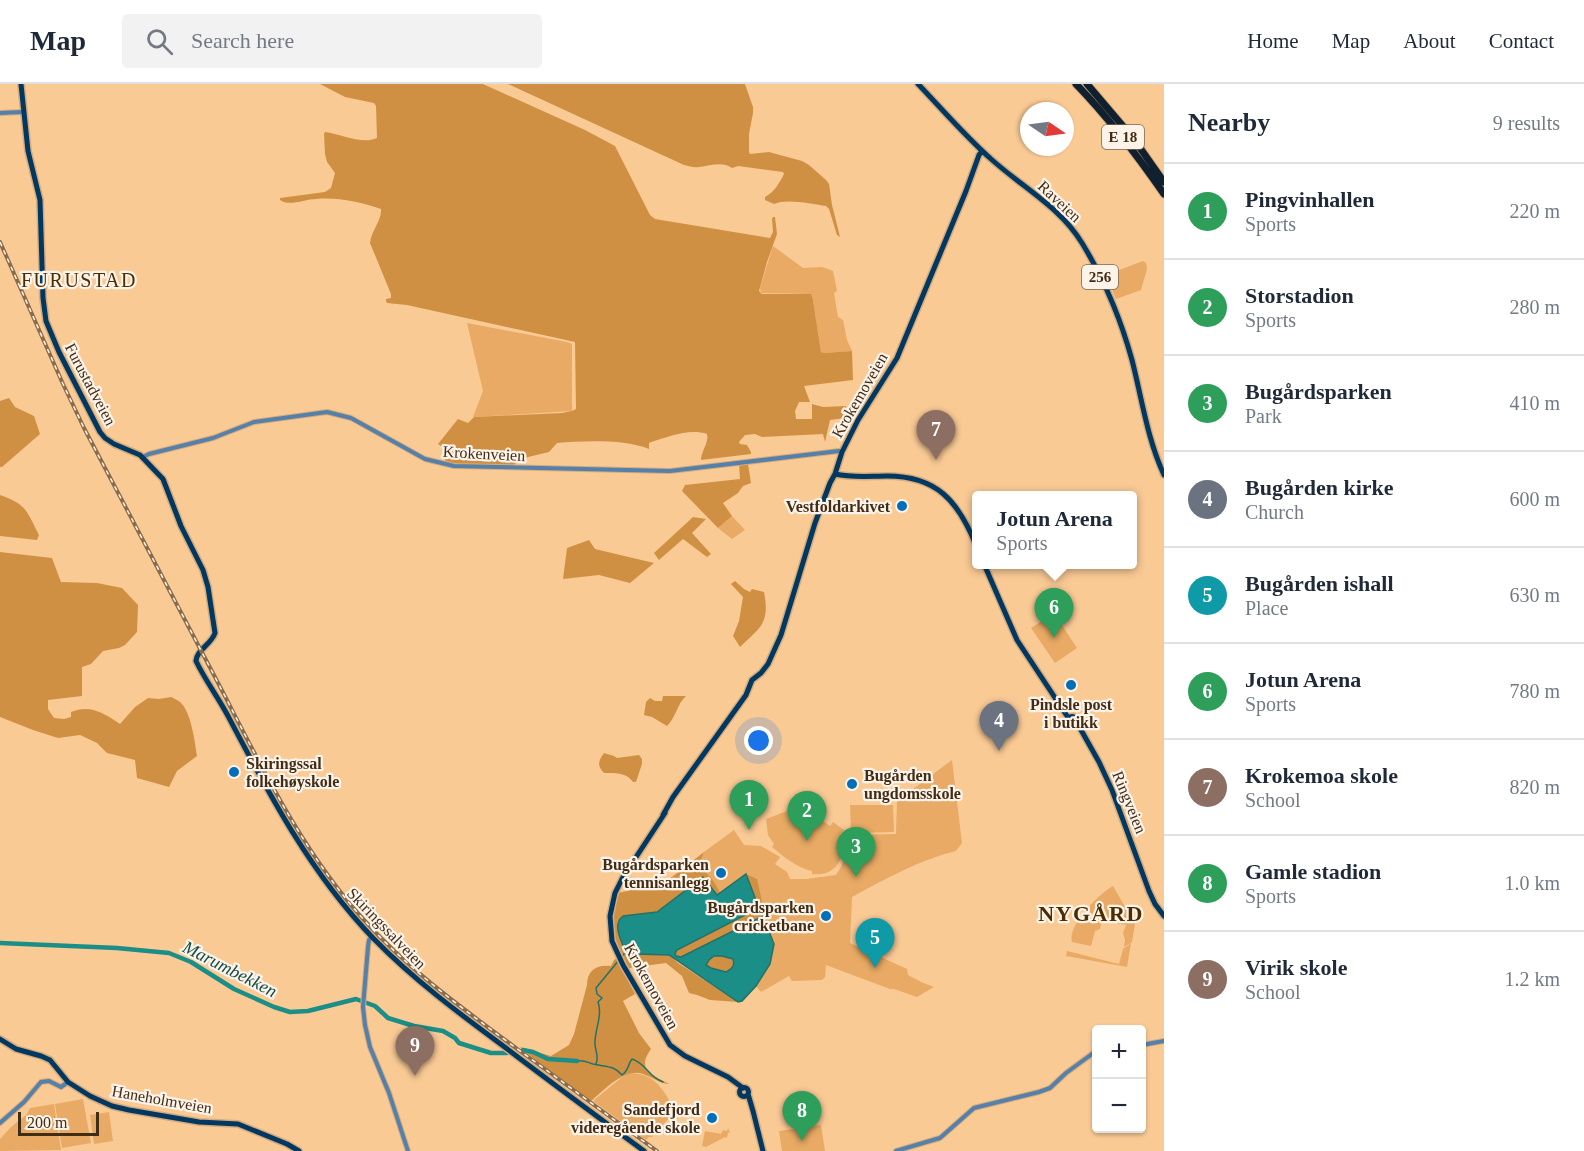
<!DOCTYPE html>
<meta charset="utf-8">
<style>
:root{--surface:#fff;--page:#f2f2f3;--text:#1f2937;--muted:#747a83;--line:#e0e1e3;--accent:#111827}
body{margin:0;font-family:Georgia,serif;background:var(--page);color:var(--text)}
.controls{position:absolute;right:18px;bottom:18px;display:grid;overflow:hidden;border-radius:6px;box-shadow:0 2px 4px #0004}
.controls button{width:54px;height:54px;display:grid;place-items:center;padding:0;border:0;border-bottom:2px solid var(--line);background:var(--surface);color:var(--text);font:30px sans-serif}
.compass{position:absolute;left:1020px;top:18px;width:54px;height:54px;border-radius:50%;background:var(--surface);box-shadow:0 2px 4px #0004;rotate:103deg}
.scale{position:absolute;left:18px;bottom:15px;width:81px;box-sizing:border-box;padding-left:6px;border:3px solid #402d18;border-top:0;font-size:16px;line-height:21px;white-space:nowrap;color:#402d18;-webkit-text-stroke:4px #fdf3e8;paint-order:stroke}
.you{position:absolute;left:759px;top:657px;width:21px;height:21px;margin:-15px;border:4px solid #fff;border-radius:50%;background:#1a73e8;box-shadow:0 0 0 9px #1a73e833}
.badge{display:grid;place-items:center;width:39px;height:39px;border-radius:50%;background:var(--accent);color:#fff;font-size:20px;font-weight:700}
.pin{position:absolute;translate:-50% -50px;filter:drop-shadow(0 2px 3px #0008)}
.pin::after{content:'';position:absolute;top:32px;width:21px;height:18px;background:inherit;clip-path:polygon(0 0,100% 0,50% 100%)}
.popup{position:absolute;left:972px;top:407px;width:165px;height:78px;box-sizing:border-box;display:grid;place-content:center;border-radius:6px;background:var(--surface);filter:drop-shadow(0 2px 4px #0005);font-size:20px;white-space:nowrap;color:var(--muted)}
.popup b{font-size:22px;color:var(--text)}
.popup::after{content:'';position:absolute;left:50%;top:100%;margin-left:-12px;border:12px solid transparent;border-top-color:var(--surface)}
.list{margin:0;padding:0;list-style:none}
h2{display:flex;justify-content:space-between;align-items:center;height:78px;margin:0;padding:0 24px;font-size:26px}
h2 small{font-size:20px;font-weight:400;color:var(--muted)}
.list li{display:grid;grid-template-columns:39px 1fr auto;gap:18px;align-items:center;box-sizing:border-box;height:96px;padding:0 24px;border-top:2px solid var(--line)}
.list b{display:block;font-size:22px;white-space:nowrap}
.list p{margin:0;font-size:20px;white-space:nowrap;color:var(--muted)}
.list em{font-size:20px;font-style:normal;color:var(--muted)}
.icon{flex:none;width:33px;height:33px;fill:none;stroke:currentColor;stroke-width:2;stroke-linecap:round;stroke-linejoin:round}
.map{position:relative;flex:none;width:1164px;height:1067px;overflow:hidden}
header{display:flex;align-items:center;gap:36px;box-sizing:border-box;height:84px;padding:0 30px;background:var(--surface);border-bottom:2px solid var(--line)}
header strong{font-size:28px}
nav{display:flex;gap:33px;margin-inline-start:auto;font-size:21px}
.search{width:420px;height:54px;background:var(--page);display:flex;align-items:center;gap:15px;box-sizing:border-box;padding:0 21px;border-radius:6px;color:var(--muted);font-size:22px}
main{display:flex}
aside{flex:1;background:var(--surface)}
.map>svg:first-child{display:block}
</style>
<header>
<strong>Map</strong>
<div class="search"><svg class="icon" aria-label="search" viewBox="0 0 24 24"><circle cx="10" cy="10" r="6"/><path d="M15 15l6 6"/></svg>Search here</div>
<nav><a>Home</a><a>Map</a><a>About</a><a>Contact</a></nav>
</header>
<main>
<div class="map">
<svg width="1164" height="1067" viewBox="0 0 1164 1067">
<rect width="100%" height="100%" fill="#faca95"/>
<path fill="#e8aa64" d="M773 162 803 184 822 183 833 187 837 207 834 209 838 233 843 236 847 256 852 267 824 269 821 268 813 216 808 210 761 209 760 204Z
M1143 177 1146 179 1147 185 1141 206 1116 215 1106 191Z
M467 239 567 258 572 260V327L473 333 483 307Z
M732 432 745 446 732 455 718 444Z
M1054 529 1077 564 1055 579 1031 544Z
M952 676 962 759 956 767C919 776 885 795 852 813L850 859 907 885 908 891 921 898 934 903 917 913 894 905H890L826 881 825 893 822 896 792 897 789 892 761 908 756 902 770 880 763 832 746 791 720 809 699 783 704 768 734 746 744 761 761 762 780 773 775 780 787 788 790 795H806L836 791C846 776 847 769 843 751L896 750 897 717Z
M795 721 802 723 830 742 833 738 844 746 840 751C847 772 837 793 812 790V787C797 784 783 772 772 763L774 760 768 751 766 735 787 727 788 724Z
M850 721H893L894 748 851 749Z
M1113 802 1135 840 1132 858 1124 863 1125 856 1123 849 1126 841 1102 836 1100 845 1095 847 1091 862 1072 858C1067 841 1099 810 1113 802Z
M1131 859 1127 883 1066 872 1067 867 1119 880 1123 865Z
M627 989C655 988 664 1006 676 1029L675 1031 669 1034 652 1053H649L646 1056 593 1017Z
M83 1015 91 1059 62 1064 55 1020Z
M54 1020 61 1066 0 1067V1055L10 1044 27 1030 30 1024Z
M109 1028 113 1057 94 1060 90 1031Z
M821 1041 825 1067H782L779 1047Z
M728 1044 730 1048 728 1049 727 1054 725 1053 706 1063 702 1062 705 1047 721 1050 723 1046 727 1047Z"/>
<path fill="#d09043" d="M320 0H483L585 46 615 62 650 131 655 135 770 154 773 148 772 135 773 133H775L777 150 767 178 759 207 762 210H811L813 216 821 268 824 269 852 267 853 296 804 302 810 318H799L795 327 796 335H812V320L823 323 846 322 845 334 830 336 825 358 823 350 762 353 755 350 745 351 739 358 740 360 747 361 751 368V370L701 376C701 367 709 359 707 350 689 344 668 353 651 358L649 359V365C623 355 584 357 557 359L549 368 524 374 513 381 459 380 446 378 445 376 447 366 438 360 458 335 468 339 474 333 562 329 572 327 576 325 575 258 407 221 387 219 386 217V215L391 214V210L370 159C371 147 382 136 381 125 360 118 338 113 316 115 305 115 289 123 280 116V114L325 108 331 104 335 89 327 78 325 70 324 50 325 48C341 50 362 61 377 54L376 22 374 19 345 13Z
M508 0H745L753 23V29L749 50V68L750 70 769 68 802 77 809 81 826 96 829 100 832 121 840 153 837 151 829 125 826 122C813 120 786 114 774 120L765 116V113C774 108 779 100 784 90L783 88 738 82 732 84C722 77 710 82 699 83 694 84 689 82 684 81Z
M9 314 15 323 34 332 40 350 2 383H0V317Z
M739 380H748L751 399 743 402 738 409 723 419 732 432 718 444 682 407 685 401 740 395Z
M0 411C27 420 27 428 39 451L37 456 0 452Z
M693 433 706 435 692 449 711 470 707 473 683 455 659 476 654 469Z
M589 456 595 465 654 479 630 499 599 491 563 495 567 464Z
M0 468 52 474 61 498 97 499 122 504 138 521 137 548 125 561 119 564 103 567 91 580 82 583V612L48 616V625L54 634 64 635 71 633V628C90 620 104 629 120 640L135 623 148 614 159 615 171 613C174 614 177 616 180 618 191 627 195 658 197 672L177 687 169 703 137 694 135 676 107 669 97 659 80 651 58 654 33 646 0 633Z
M735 497 744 505 750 508 752 505 764 508C770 539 761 543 740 563L733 552 739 537 743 513 731 500Z
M663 612H686C677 620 676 633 667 642L652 633 644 631 646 618 650 614 655 617H662Z
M604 669 614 672 617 674 639 671 642 675V680L636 698H633C626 688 615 689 604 689 597 682 598 677 604 669Z
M704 768 699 783C709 790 715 798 720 809L717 811 703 793 657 828 623 832 618 840C620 855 623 859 634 870L669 871 678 879 738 918 710 916 697 911 689 909 682 892 666 879 622 885 635 910 623 917 639 949 651 965C649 968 645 974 645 978 644 990 661 995 669 1000 659 999 652 993 643 990 625 983 604 1006 591 1017L541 981 520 963 551 972 569 961 574 950 587 901C587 886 597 880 611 882L614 876 620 872C610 849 611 833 617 809L663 800Z
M746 790 757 795 765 831 680 873 675 872 677 866 759 824Z
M714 872H722L733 875C734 882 732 885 726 888L711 884 706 881 709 876Z"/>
<path fill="#1a8e87" stroke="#257166" stroke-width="1.5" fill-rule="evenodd" d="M746 790 759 824 677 866 675 870 676 872 681 873 763 832 774 860 770 880 756 902 742 917 738 918 669 871 634 870 626 868C621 857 612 840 623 832L657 828 703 793 717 811ZM714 872H722L733 875C735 882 732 885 726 888L711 884 706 881 709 876Z"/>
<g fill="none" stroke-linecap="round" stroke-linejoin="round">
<path stroke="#257166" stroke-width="1.5" d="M622 872 626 868
M577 977C584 976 587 978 593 980 605 983 614 981 622 991 630 985 627 981 632 975 647 980 647 992 663 998
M596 980C599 973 596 969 595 961 594 947 603 932 598 918L602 914 597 910 596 904 619 876"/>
<path stroke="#1a8e87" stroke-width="4.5" d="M0 859 117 864 169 869 191 878 234 905 274 923 290 928 308 927 356 915 375 922 388 934 414 942 443 947 455 954 459 959 491 969H507
M523 966 533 968 548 975 577 977"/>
<defs>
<path id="minor" d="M0 29 23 28
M143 373 149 370 213 354 254 338 327 328 351 334 425 375 454 382 670 387 839 367 842 368
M372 853 369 856 368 863 363 923 365 941 370 963 389 1009 408 1067
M1142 961 1164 957
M0 1039 24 1018 41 998 49 997 61 1003 68 998
M896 1067 940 1054 974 1024 1039 1008 1050 1004 1066 989 1096 967"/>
<path id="major" d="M21 0 28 67 40 116 43 214 46 237 59 268 100 348 105 354 114 360 140 371 163 395 181 442 203 486 208 503 215 549C211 561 197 565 196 577 205 596 218 613 228 632 269 710 311 790 374 855 414 896 460 930 506 964 552 999 598 1033 644 1067
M918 0C942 25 965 52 991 75 1022 103 1060 123 1082 159 1104 195 1121 236 1132 276 1142 315 1147 354 1164 391
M835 390C852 394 870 392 887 392 937 392 958 417 976 461
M984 480 1017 556 1069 635
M1068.5 636a3.5 3.5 0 1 1 7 0a3.5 3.5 0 1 1-7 0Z
M1076 637 1099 678 1112 706 1149 807 1155 820 1164 832
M665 729 623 793 615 809 610 832 612 857 623 881 670 961 685 972 728 993 743 1004
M663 731 673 713 746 611 752 596 761 589 768 580 781 551 815 439 830 399 835 390 842 368 858 336 897 274 966 107 979 71 982 67
M0 955 16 965 41 972 50 976 68 998 90 1012 112 1022 129 1026 199 1038 238 1040 287 1060 299 1067
M739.5 1008a4.5 4.5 0 1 1 9 0a4.5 4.5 0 1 1-9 0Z
M748 1010 753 1027 763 1067"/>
<path id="highway" d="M1076 0C1109 34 1137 71 1164 110
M1087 0 1133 54 1164 98"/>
</defs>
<use href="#minor" stroke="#d5ab7c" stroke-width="6"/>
<use href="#major" stroke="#d5ab7c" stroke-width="8"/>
<use href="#highway" stroke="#d5ab7c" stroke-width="9"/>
<use href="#minor" stroke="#5480aa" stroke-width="4"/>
<use href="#major" stroke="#003862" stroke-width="5"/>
<use href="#highway" stroke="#10202f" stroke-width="7"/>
<defs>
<path id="rail" d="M0 158 63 300 84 344C128 428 172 511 216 595 260 679 300 765 364 836 409 886 462 924 516 964 563 998 610 1033 657 1067"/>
</defs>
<use href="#rail" stroke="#8a6b4a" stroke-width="4"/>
<use href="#rail" stroke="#fdf3e8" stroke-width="1.5" stroke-dasharray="4.5" stroke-linecap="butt"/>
</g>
<g fill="#006fba" stroke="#fdf3e8" stroke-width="2">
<circle cx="902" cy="422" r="6"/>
<circle cx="1071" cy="601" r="6"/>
<circle cx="234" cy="688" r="6"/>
<circle cx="852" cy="700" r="6"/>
<circle cx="721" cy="789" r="6"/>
<circle cx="826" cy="832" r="6"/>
<circle cx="712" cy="1034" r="6"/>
</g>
<g text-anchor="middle" stroke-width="4.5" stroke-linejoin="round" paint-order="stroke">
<g fill="#fdf3e8" stroke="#796856" stroke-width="1.5">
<rect x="1102" y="41" width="42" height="24" rx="4.5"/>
<rect x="1082" y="181" width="36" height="24" rx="4.5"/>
</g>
<g font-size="15" font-weight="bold" fill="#402d18">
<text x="1123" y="58">E 18</text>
<text x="1100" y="198">256</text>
</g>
<g font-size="16" fill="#402d18" stroke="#fdf3e8">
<text transform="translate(1060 117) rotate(43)" y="6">Raveien</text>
<text transform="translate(91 300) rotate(62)" y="6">Furustadveien</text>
<text transform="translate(859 311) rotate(-60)" y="6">Krokemoveien</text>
<text transform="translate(484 369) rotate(3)" y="6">Krokenveien</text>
<text transform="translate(1130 718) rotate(68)" y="6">Ringveien</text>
<text transform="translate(387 844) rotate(46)" y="6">Skiringssalveien</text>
<text transform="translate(652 902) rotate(61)" y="6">Krokemoveien</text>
<text transform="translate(162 1015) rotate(10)" y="6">Haneholmveien</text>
</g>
<g font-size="16" font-weight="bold" fill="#402d18" stroke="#fdf3e8" text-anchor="end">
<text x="890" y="428">Vestfoldarkivet</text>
<text x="1071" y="626" text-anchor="middle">Pindsle post<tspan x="1071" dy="18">i butikk</tspan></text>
<text x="246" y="685" text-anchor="start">Skiringssal<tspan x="246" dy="18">folkehøyskole</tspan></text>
<text x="864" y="697" text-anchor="start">Bugården<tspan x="864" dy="18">ungdomsskole</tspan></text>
<text x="709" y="786">Bugårdsparken<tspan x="709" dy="18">tennisanlegg</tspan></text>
<text x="814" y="829">Bugårdsparken<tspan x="814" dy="18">cricketbane</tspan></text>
<text x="700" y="1031">Sandefjord<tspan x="700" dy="18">videregående skole</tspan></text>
</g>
<g font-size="18" font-style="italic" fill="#104d49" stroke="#fdf3e8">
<text transform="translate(230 885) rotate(27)" y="6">Marumbekken</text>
</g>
<g font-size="20" letter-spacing="1.5" fill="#4c2d02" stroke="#fdf3e8">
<text x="79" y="203">FURUSTAD</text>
</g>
<g font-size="22" font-weight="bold" letter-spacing="1.5" fill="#4c2d02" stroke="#fdf3e8">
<text x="1091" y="837">NYGÅRD</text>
</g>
</g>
</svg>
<div class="controls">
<button>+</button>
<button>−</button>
</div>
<svg class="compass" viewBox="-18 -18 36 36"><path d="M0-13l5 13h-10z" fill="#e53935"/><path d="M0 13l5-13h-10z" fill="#747a83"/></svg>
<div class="scale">200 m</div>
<div class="you"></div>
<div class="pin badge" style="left:749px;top:746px;background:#2e9e5b">1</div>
<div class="pin badge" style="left:807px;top:757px;background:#2e9e5b">2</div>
<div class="pin badge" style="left:856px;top:793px;background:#2e9e5b">3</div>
<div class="pin badge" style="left:999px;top:667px;background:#6b7280">4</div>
<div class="pin badge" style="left:875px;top:884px;background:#0f9aa8">5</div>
<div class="pin badge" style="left:1054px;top:554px;background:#2e9e5b">6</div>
<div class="popup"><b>Jotun Arena</b>Sports</div>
<div class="pin badge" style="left:936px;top:376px;background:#8d6e63">7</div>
<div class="pin badge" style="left:802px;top:1057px;background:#2e9e5b">8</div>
<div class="pin badge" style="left:415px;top:992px;background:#8d6e63">9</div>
</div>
<aside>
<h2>Nearby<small>9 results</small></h2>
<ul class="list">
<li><span class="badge" style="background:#2e9e5b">1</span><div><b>Pingvinhallen</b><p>Sports</p></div><em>220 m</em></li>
<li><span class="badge" style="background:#2e9e5b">2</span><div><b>Storstadion</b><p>Sports</p></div><em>280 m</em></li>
<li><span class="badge" style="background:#2e9e5b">3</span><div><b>Bugårdsparken</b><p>Park</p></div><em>410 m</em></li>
<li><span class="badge" style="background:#6b7280">4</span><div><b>Bugården kirke</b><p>Church</p></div><em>600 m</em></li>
<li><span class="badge" style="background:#0f9aa8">5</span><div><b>Bugården ishall</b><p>Place</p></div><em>630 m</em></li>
<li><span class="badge" style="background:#2e9e5b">6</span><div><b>Jotun Arena</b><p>Sports</p></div><em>780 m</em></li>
<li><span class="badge" style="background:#8d6e63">7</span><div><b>Krokemoa skole</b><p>School</p></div><em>820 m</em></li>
<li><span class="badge" style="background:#2e9e5b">8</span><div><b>Gamle stadion</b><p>Sports</p></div><em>1.0 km</em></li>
<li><span class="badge" style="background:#8d6e63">9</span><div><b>Virik skole</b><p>School</p></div><em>1.2 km</em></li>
</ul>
</aside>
</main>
